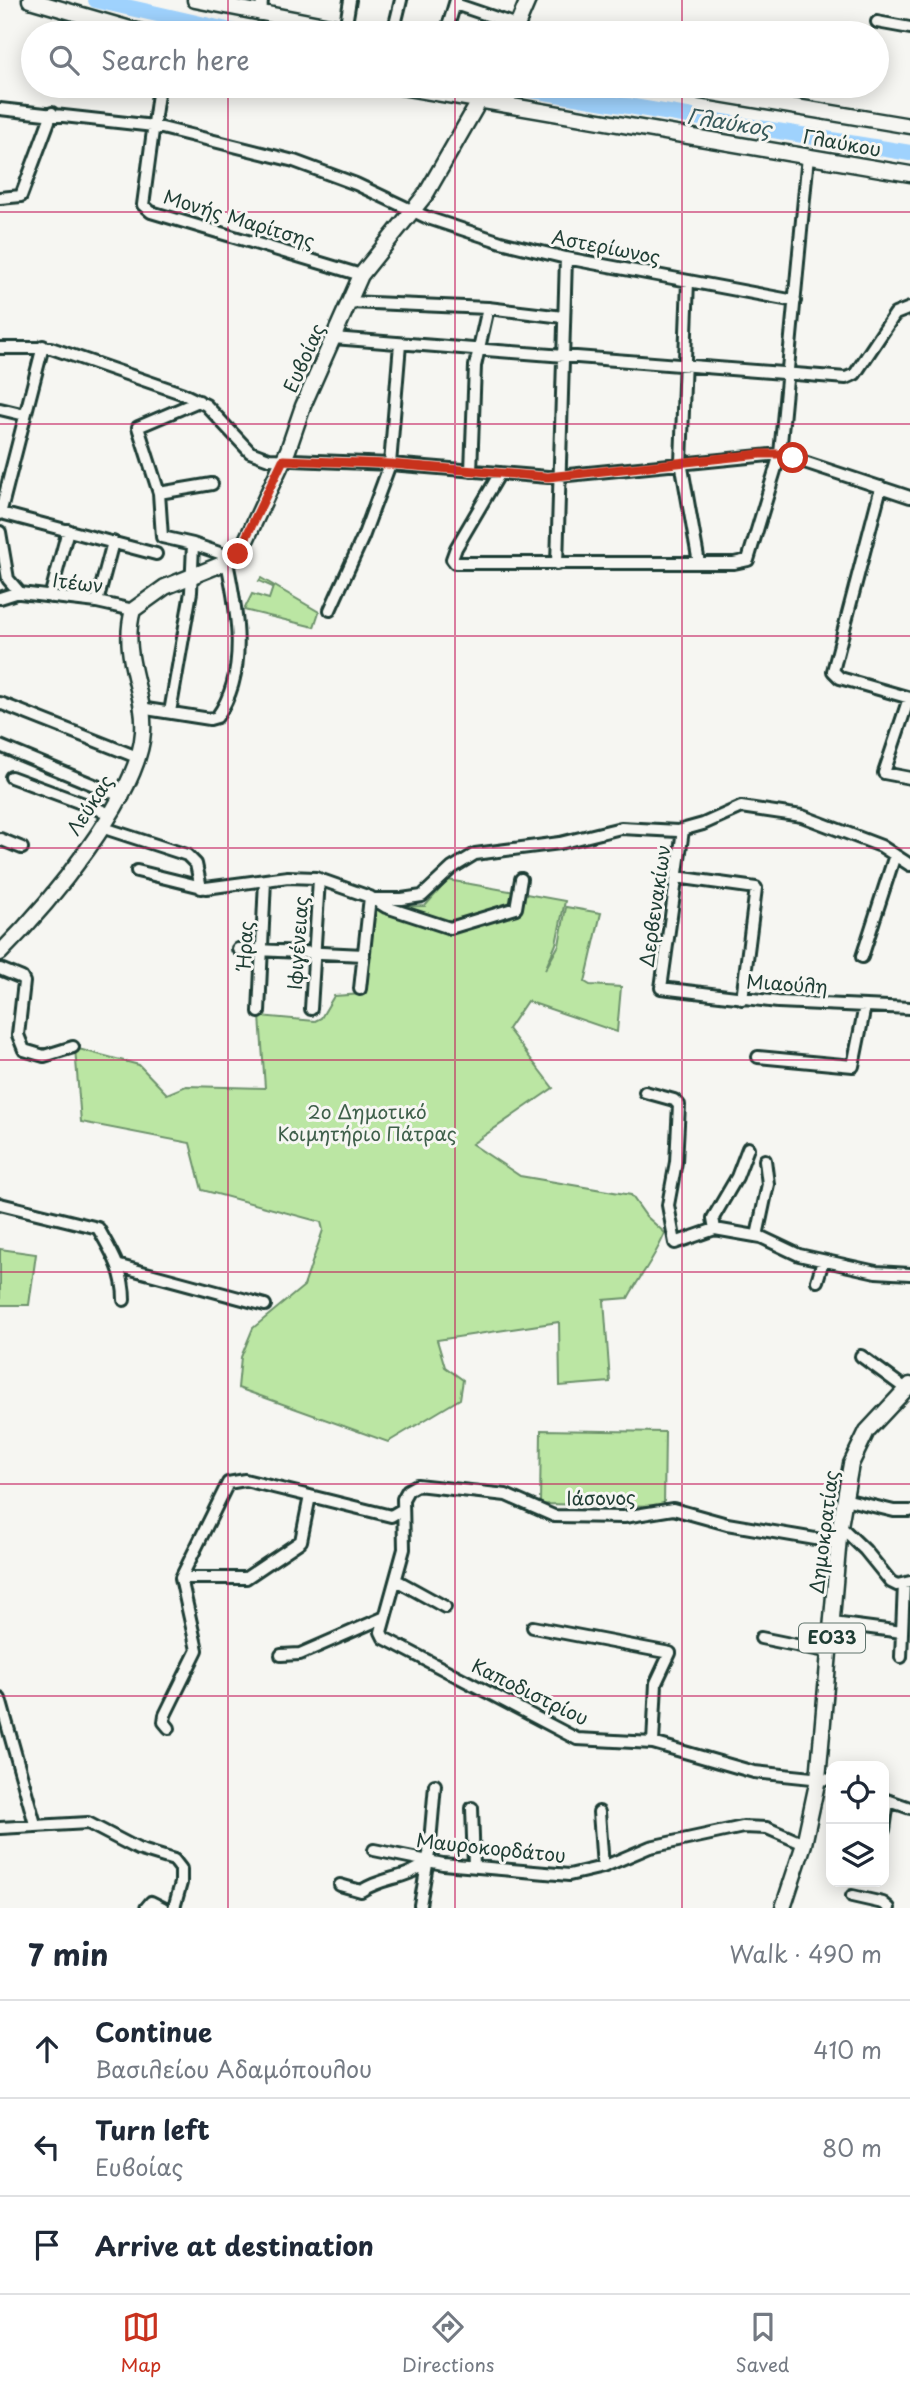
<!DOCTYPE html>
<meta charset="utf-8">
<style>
:root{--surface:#fff;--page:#f2f2f3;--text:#1f2937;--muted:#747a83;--line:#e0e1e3;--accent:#c8321e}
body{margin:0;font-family:"Playpen Sans",sans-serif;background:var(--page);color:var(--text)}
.controls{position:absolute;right:21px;bottom:21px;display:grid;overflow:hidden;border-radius:14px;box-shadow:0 4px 18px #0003}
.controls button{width:63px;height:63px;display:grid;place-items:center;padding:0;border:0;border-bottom:2px solid var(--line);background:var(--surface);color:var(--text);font:35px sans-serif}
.stop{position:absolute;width:21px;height:21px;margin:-16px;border:5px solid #c8321e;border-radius:50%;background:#fff}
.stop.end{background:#c8321e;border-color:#fff;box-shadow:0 2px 7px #0008}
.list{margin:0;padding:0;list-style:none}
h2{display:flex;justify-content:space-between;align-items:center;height:91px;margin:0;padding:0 28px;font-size:30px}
h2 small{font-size:23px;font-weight:400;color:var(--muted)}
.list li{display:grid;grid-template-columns:46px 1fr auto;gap:21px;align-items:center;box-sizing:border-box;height:98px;padding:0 28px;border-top:2px solid var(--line)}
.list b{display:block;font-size:26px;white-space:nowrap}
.list p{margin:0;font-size:23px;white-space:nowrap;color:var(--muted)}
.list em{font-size:23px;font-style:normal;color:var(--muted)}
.icon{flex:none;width:38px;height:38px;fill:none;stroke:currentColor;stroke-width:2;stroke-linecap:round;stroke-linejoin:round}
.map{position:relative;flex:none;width:910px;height:1908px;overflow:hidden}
.search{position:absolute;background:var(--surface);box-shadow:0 4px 18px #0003;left:21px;right:21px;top:21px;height:77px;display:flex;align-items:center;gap:18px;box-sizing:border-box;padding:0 24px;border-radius:38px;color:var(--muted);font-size:26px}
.sheet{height:385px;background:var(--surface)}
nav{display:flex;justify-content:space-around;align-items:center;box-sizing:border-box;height:98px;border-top:2px solid var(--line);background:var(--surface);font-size:19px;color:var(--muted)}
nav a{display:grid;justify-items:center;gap:4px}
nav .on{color:var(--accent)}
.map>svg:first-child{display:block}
</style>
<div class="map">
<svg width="910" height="1908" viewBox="0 0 910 1908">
<rect width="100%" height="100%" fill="#f6f6f2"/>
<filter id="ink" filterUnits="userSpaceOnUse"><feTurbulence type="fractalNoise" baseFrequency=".0143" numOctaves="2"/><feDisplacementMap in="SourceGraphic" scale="14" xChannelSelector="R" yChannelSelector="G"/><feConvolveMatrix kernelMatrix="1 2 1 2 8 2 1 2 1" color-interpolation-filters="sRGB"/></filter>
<g filter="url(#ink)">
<path fill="#bbe6a3" stroke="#6d926c" stroke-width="2" d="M261 578 319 612 314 627 244 610 252 594 269 599 273 587 259 581Z
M448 880 565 901 556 944 545 970 559 945 566 907 601 913 585 982 590 985 621 987 617 1032 527 1001 508 1029 553 1088 472 1144 520 1176 631 1195 646 1216 665 1233C656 1256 640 1276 628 1298L604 1300 610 1382 560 1386 559 1322 437 1340 445 1367 463 1380 460 1399 388 1442 238 1388 241 1357 253 1328 304 1286 323 1230 321 1222 202 1190 190 1143 81 1122 75 1048 139 1065 167 1094 186 1086 265 1088 260 1016 315 1021 321 1018 334 996 363 994 372 907 425 906Z
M0 1249 36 1254 29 1305H0Z
M541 1430 665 1432 664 1506 540 1504Z"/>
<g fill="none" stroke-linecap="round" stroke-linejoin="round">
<path stroke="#9fd2fd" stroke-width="16" d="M96 0 240 33
M508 86 910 153"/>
<defs>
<path id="minor" d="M455 4 508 22 525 33
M261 15 262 0
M877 22 910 28
M345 30 350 0
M393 33 401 0
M446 33 456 0
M159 86 143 205 151 212 361 275
M0 109 154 126 294 161 356 184 428 218 501 242 566 258 795 301
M0 198 21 196 52 113
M688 281 681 462 699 563
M349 302 488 308
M333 338 846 378 855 374 895 314 910 308
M0 348H51L181 393 206 405 250 452 269 459 390 464 548 477 780 454 910 497
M0 409 25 415
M471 471 475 366 488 308 563 317
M500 473 456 548 452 559 455 563H734L748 560 780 454 808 156
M881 487 833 671 840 678 910 698
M159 493 212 484
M1 513 156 554
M0 514 43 346
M0 532 8 579 20 593 97 602 133 610
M193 544 234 558
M557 564 566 258
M50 597 68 530
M0 598 19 592
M97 602 113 542
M330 610 363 537 390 464 400 344
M909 698 884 773 910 778
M0 703 137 757
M140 708 210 719 217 717C249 673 237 610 227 562
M170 712 191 592 193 544 162 537 159 493 138 427 199 401
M0 746 123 797
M11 777 111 814
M101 827 187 855 196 864 201 888
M683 830 661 988 778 1002 910 1008
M0 839 22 848
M137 871 206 888 288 877 316 878 370 897 386 907 450 928 516 908 521 879
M676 877 756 888 742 999
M372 899H402L422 896 452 868 475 854 560 843 621 828 678 831 703 824 741 807 802 816 881 846 910 865
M238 949 364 955
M862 957 895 855
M0 969 22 978 24 982 18 1035 24 1050 44 1056 73 1047
M360 989 370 897
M311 1009 319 879
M259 1012 265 880
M758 1057 853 1066 865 1006
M645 1092 674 1100 679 1105 676 1162 668 1205 675 1243 715 1229 761 1237 799 1255 876 1272 910 1274
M0 1204 98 1228C112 1253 124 1271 124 1300
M715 1229 713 1218 737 1177 748 1148
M757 1236 768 1184 765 1160
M120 1266 265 1305
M817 1281 823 1261
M861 1356 906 1389
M844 1499 894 1511H910
M840 1526 865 1550 891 1582 897 1585 910 1582
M181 1578 228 1483 245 1480 310 1496
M396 1580 445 1607
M833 1623 902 1632
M533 1627 670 1653 656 1683 653 1743
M761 1638 830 1652
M281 1655 300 1654 385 1617
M901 1657 904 1584
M0 1699 35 1824
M169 1728 164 1722 165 1715 197 1650 181 1578H246L301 1541 310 1496 391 1516 403 1509
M831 1780 754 1772 653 1743 577 1739 384 1638 381 1632 404 1549 403 1499 408 1490 417 1485 506 1495 554 1516 624 1517 673 1509 727 1524 839 1543
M884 1799 910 1808
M472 1808 474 1866
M599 1812 603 1867
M0 1828 88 1823 138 1849 174 1860 181 1869V1883L174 1908
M884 1830 888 1801
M374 1850 443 1864 569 1875 603 1867 650 1847 743 1827 767 1828 804 1844
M340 1885 361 1891C387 1875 403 1881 428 1862
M852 1896 883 1903 889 1908
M420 1905 429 1853 435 1785
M146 1908 151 1902 163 1908"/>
<path id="major" d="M30 0 144 33
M195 0 366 33
M514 33 528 0
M395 86 910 174
M671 86 910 126
M0 953C46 907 139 797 143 732 146 691 120 657 133 610L165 587 227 562 242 549 288 450 303 406 361 275 426 194 488 86
M783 1908 804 1844 818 1779 840 1526 851 1464 867 1431 910 1385"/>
</defs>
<use href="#minor" stroke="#1f3d34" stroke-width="16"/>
<use href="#major" stroke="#1f3d34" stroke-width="19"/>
<use href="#minor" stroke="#f6f6f2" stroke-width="10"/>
<use href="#major" stroke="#f6f6f2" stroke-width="14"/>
</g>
</g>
<g fill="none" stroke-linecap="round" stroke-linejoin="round" filter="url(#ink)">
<path stroke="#c8321e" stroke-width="9" d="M238 554 283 460 390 464 548 477 760 454H780L793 458"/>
</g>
<path fill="none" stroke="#c2185b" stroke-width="2" stroke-opacity="0.55" d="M228 0V33M455 0V33M682 0V33M228 86V1908M455 86V1908M682 86V1908M0 212H910M0 424H910M0 636H910M0 848H910M0 1060H910M0 1272H910M0 1484H910M0 1696H910"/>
<g text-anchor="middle" stroke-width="6" stroke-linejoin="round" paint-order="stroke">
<rect fill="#f6f6f2" stroke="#60746d" stroke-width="2" x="799" y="1623.5" width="66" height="29" rx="5"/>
<g font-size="18" font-weight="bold" fill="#1f3d34">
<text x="832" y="1644">ΕΟ33</text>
</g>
<g font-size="19" fill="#1f3d34" stroke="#f6f6f2">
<text transform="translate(842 143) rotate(10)" y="7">Γλαύκου</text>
<text transform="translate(239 219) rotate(17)" y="7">Μονής Μαρίτσης</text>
<text transform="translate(606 247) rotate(11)" y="7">Αστερίωνος</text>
<text transform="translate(304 358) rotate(-66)" y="7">Ευβοίας</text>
<text transform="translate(78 583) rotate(7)" y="7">Ιτέων</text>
<text transform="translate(90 805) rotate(-57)" y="7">Λεύκας</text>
<text transform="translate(655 906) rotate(-82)" y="7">Δερβενακίων</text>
<text transform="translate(298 943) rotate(-86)" y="7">Ιφιγένειας</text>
<text transform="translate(245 945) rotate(-87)" y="7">Ήρας</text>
<text transform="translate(787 984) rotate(4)" y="7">Μιαούλη</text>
<text transform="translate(601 1498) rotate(-1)" y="7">Ιάσονος</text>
<text transform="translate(824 1532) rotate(-83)" y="7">Δημοκρατίας</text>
<text transform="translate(530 1692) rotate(26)" y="7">Καποδιστρίου</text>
<text transform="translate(491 1848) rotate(6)" y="7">Μαυροκορδάτου</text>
</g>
<g font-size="19" fill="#3e5f4a" stroke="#f6f6f2">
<text x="367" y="1119">2o Δημοτικό<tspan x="367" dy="22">Κοιμητήριο Πάτρας</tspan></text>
</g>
<g font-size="21" font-style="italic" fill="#395b5c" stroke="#f6f6f2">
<text transform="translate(729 123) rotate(9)" y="7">Γλαύκος</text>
</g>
</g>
</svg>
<div class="controls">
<button><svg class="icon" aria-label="locate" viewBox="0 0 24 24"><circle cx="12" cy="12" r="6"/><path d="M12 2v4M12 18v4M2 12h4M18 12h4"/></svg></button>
<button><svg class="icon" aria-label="layers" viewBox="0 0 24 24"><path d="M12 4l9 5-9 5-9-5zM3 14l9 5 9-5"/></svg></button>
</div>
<div class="stop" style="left:793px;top:458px"></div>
<div class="stop end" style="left:238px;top:554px"></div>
<div class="search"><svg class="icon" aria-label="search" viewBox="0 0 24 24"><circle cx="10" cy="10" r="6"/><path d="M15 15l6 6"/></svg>Search here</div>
</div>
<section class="sheet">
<h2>7 min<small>Walk · 490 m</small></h2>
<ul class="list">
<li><svg class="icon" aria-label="ahead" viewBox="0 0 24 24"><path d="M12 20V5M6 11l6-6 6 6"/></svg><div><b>Continue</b><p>Βασιλείου Αδαμόπουλου</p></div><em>410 m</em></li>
<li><svg class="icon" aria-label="left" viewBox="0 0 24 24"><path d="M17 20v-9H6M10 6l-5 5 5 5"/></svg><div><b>Turn left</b><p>Ευβοίας</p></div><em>80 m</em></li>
<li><svg class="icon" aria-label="arrive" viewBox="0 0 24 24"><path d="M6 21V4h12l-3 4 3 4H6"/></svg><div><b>Arrive at destination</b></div></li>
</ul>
</section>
<nav>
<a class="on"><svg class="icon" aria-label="map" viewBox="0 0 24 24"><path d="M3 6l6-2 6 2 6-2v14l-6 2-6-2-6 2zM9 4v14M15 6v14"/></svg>Map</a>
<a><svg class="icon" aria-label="directions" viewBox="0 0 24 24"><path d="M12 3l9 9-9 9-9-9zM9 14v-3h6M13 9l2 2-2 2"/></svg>Directions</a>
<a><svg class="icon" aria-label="saved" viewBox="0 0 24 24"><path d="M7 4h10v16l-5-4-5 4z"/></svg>Saved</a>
</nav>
